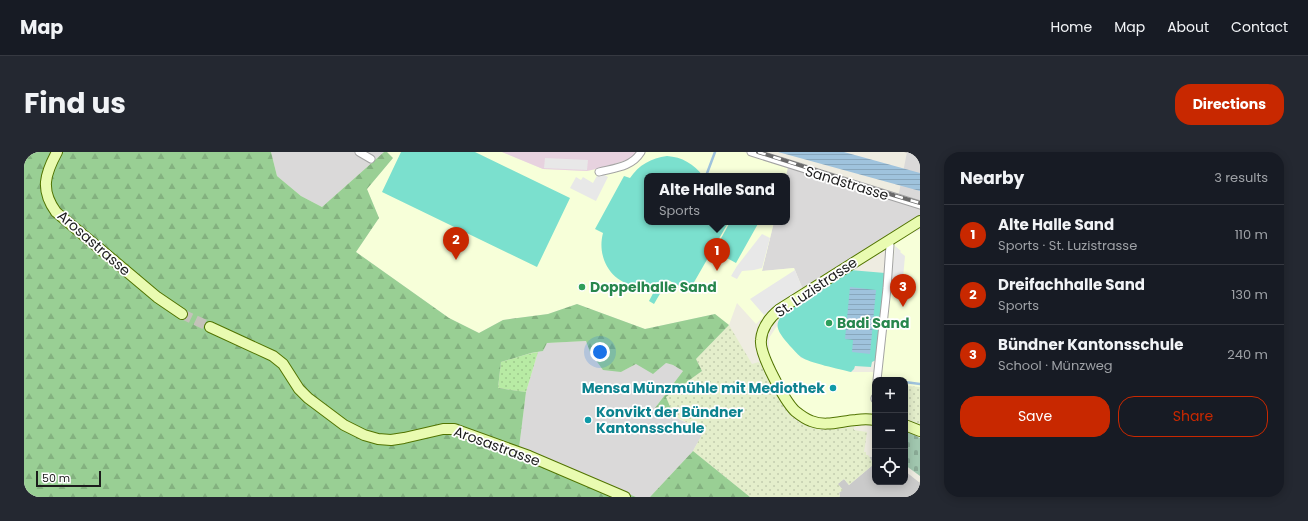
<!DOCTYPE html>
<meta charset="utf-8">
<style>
:root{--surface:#171b24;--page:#242831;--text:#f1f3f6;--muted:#9ea1a6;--line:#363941;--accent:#c82800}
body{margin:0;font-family:Poppins,sans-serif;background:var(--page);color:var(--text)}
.controls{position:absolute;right:12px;bottom:12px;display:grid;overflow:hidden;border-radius:8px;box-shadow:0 2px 10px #0003}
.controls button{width:36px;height:36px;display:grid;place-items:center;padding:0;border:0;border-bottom:1px solid var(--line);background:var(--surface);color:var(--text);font:20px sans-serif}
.scale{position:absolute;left:12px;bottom:10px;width:65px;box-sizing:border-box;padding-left:4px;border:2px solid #1c1c1c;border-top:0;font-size:11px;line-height:14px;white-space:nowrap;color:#1c1c1c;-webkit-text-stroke:3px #fff;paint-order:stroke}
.you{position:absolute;left:576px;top:200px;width:14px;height:14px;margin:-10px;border:3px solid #fff;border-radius:50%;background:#1a73e8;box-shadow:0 0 0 6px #1a73e833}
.badge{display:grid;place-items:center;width:26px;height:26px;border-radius:50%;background:var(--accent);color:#fff;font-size:13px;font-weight:700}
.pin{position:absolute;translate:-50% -33px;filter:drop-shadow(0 1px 2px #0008)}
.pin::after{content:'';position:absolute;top:21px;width:14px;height:12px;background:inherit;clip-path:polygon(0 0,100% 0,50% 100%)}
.popup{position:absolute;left:620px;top:21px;width:146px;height:52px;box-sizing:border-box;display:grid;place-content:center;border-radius:8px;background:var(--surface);filter:drop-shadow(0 1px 3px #0005);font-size:13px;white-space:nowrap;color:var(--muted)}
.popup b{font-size:15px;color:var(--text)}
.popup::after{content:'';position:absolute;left:50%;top:100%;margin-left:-8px;border:8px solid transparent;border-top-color:var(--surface)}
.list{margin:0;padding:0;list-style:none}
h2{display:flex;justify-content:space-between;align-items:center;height:52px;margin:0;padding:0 16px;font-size:17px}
h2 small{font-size:13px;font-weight:400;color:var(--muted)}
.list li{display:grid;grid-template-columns:26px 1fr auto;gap:12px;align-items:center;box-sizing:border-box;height:60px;padding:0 16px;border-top:1px solid var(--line)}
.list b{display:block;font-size:15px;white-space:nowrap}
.list p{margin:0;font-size:13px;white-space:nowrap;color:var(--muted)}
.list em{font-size:13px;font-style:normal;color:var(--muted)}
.actions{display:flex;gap:8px;padding:12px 16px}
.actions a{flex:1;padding:9px 0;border:1px solid var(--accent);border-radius:16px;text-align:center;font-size:14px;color:var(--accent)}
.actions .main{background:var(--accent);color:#fff}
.icon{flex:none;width:22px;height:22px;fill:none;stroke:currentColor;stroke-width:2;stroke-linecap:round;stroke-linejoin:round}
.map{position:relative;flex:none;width:896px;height:345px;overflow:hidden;border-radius:16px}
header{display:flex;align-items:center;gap:24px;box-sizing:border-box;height:56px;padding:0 20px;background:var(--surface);border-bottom:1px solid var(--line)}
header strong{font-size:19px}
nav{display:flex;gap:22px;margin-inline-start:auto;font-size:14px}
.intro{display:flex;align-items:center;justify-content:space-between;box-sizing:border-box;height:96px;padding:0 24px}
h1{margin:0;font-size:28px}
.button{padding:10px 18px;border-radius:16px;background:var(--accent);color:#fff;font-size:14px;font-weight:700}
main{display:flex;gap:24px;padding:0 24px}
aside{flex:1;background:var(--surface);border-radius:16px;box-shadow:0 2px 10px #0003}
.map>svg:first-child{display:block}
</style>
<header>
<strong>Map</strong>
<nav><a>Home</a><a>Map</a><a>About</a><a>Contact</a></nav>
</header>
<div class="intro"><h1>Find us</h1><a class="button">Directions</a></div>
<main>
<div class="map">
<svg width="896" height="345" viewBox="0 0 896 345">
<defs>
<pattern id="farmland-dots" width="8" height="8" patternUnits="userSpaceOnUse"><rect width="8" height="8" fill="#e4eecb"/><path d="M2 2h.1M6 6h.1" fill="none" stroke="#c3ccae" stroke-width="1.8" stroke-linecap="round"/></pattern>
<pattern id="grass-dots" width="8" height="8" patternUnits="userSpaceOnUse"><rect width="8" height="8" fill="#b8eba4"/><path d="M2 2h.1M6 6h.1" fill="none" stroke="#9ec98d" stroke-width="1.8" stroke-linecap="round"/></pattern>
<pattern id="forest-firs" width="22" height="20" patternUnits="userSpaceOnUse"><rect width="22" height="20" fill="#99cf94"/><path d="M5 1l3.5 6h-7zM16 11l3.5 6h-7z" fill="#83b17f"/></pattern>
<pattern id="cemetery-stones" width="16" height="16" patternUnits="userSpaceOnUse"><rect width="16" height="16" fill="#a1c7af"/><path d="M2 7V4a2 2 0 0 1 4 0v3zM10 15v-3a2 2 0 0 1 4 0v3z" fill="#8aaa96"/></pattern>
<pattern id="water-rules" width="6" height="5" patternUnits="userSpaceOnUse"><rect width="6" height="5" fill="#9fc3dd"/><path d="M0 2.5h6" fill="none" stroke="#88a7bd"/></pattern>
</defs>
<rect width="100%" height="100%" fill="#eeece1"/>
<path fill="#dad9d9" d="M247 0H360L298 55 277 44 253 24Z
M883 0H896V69L781 142 770 116 738 119 750 70H763V24H761L765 11 874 46Z
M562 189 566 200 597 220 612 212 642 211 649 213 659 219 631 256 680 279 669 299 626 345H612L495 296 502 240 514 200 519 199 523 191Z"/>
<path fill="#f7ffd9" d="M363 0H478L519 17 562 19 581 15 612 5 614 0H719L765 11 762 24H623V70H750L738 119 770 116 779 139 742 162 732 172 713 151 705 173 691 162 621 177 553 152 524 162 479 168 455 181 425 166 332 100 355 66 343 37 369 6Z
M896 78V235L881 234V235V228H851V263L842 262 824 263 808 267 794 266 782 261 770 250 748 211 745 199V186L753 174 757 182 777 206 827 220H854L869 89Z"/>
<path fill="#cacaca" d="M845 305H851V330H881V319L896 331V345H815L816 344 813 332 820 327 825 333 850 312Z"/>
<path fill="#e7d2df" d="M478 0H614L612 5 581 15 563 19 519 17Z"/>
<path fill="url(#farmland-dots)" d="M705 173 728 212 735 210 763 259 773 269 786 275 800 278 830 275V278L843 280 840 300H842V303H844L850 312 825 333 820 327 814 332 819 338 815 341 816 344 815 345H726L669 299 680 279 650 264 642 245 678 219 672 207Z
M881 234 896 235V273L881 266Z"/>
<path fill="url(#grass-dots)" d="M514 200 502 240 474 236 477 210 504 202Z"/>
<path fill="url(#forest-firs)" d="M0 0H247L253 24 277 44 298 55 360 0H363L369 6 343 37 355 66 332 100 425 166 455 181 479 168 524 162 553 152 621 177 691 162 705 173 672 207 678 219 642 245 650 264 631 256 659 219 649 213 642 211 629 222 612 212 597 220 579 218 566 200 562 189 523 191 519 199 507 201 477 210 474 236 502 240 495 296 612 345H0Z
M669 299 726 345H626Z"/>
<path fill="url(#cemetery-stones)" d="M881 278 896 286V324L881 313Z"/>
<path fill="#7be0ce" d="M377 0H451L546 46 513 115 358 40Z
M643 4C658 5 670 12 679 24H623V70H702L704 71 665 139 644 128 630 152 625 149 635 130C629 132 623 134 617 134 589 134 572 107 579 81L571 77 600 24 606 26C615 13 627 6 643 4Z
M706 70H735L712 111 690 99Z
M826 118 861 121 852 208 848 210 847 215 831 214 830 217 827 220C816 217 785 211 777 205 773 202 769 197 766 194 752 178 747 171 766 156Z"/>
<path fill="#e8e8e8" d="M521 6 564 8 563 18 520 16Z
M575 20 584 25 572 49 546 36 552 25 557 28 559 25 569 31Z
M738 82 746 86 738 116 730 118 718 119 713 127 707 124 713 114Z
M871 94 877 99 876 100 881 104 879 126 877 129 874 127 871 131 867 128Z
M771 118 779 138 740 163 726 147Z"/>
<path fill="url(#water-rules)" d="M754 0H820L896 21V39Z
M826 135 852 138 846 202 828 200 829 188 821 187Z"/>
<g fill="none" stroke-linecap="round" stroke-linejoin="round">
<path stroke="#9fc3dd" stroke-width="2.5" d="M682 24 691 0
M881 230 896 232"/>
<path stroke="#c4c2ba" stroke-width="10" stroke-dasharray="10 5" stroke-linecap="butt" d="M158 162 186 175"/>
<defs>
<path id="street" d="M335 0 347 7
M727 0 896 53
M575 20C591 16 608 15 617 0
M853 228 863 136 866 93 864 88
M851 247V246"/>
<path id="secondary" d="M33 0C21 22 16 38 32 60L133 145 158 162
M186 175 249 204 259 212 275 237 284 246 320 273 340 283 354 287 367 288 380 286 419 277H430L505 304 601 345
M851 268C845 267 839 267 832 268 817 269 802 275 787 269 781 267 776 263 771 259 761 249 735 202 737 188 738 175 746 165 756 157L896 69
M881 273 896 279"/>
</defs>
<use href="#street" stroke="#a3a3a3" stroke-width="9"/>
<use href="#secondary" stroke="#517401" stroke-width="12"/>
<use href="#street" stroke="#fff" stroke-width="7"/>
<use href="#secondary" stroke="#e9fbb1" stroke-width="10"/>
<defs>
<path id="rail" d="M734 0 869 43 896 51"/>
</defs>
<use href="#rail" stroke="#6a6a6a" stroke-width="4"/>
<use href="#rail" stroke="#fff" stroke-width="2.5" stroke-dasharray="8" stroke-linecap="butt"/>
</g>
<g fill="#2e9e5b" stroke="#fff" stroke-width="1.5">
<circle cx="558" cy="135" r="4"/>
<circle cx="805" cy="171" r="4"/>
</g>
<g fill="#0f9aa8" stroke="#fff" stroke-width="1.5">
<circle cx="809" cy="236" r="4"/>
<circle cx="564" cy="268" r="4"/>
</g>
<g text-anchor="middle" stroke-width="3.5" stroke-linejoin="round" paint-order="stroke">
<g font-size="14" fill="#1c1c1c" stroke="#fff">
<text transform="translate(823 31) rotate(17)" y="5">Sandstrasse</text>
<text transform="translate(70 91) rotate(41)" y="5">Arosastrasse</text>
<text transform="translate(792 135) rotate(-34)" y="5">St. Luzistrasse</text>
<text transform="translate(473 294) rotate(20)" y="5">Arosastrasse</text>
</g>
<g font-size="14" font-weight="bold" fill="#27864d" stroke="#fff" text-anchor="start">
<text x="566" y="140">Doppelhalle Sand</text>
<text x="813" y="176">Badi Sand</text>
</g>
<g font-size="14" font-weight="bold" fill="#0d838f" stroke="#fff" text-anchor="end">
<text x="801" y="241">Mensa Münzmühle mit Mediothek</text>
<text x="572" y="265" text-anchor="start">Konvikt der Bündner<tspan x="572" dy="16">Kantonsschule</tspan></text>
</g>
</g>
</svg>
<div class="controls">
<button>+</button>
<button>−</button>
<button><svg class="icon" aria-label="locate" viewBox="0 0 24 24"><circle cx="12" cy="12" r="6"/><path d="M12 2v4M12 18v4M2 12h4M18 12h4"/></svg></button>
</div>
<div class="scale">50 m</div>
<div class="you"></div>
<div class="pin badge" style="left:693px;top:119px">1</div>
<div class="popup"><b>Alte Halle Sand</b>Sports</div>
<div class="pin badge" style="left:432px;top:108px">2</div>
<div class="pin badge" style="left:879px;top:155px">3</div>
</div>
<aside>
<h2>Nearby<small>3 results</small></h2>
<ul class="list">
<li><span class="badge">1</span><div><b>Alte Halle Sand</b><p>Sports · St. Luzistrasse</p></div><em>110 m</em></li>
<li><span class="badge">2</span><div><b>Dreifachhalle Sand</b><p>Sports</p></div><em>130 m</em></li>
<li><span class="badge">3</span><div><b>Bündner Kantonsschule</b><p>School · Münzweg</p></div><em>240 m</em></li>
</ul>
<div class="actions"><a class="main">Save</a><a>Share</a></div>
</aside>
</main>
